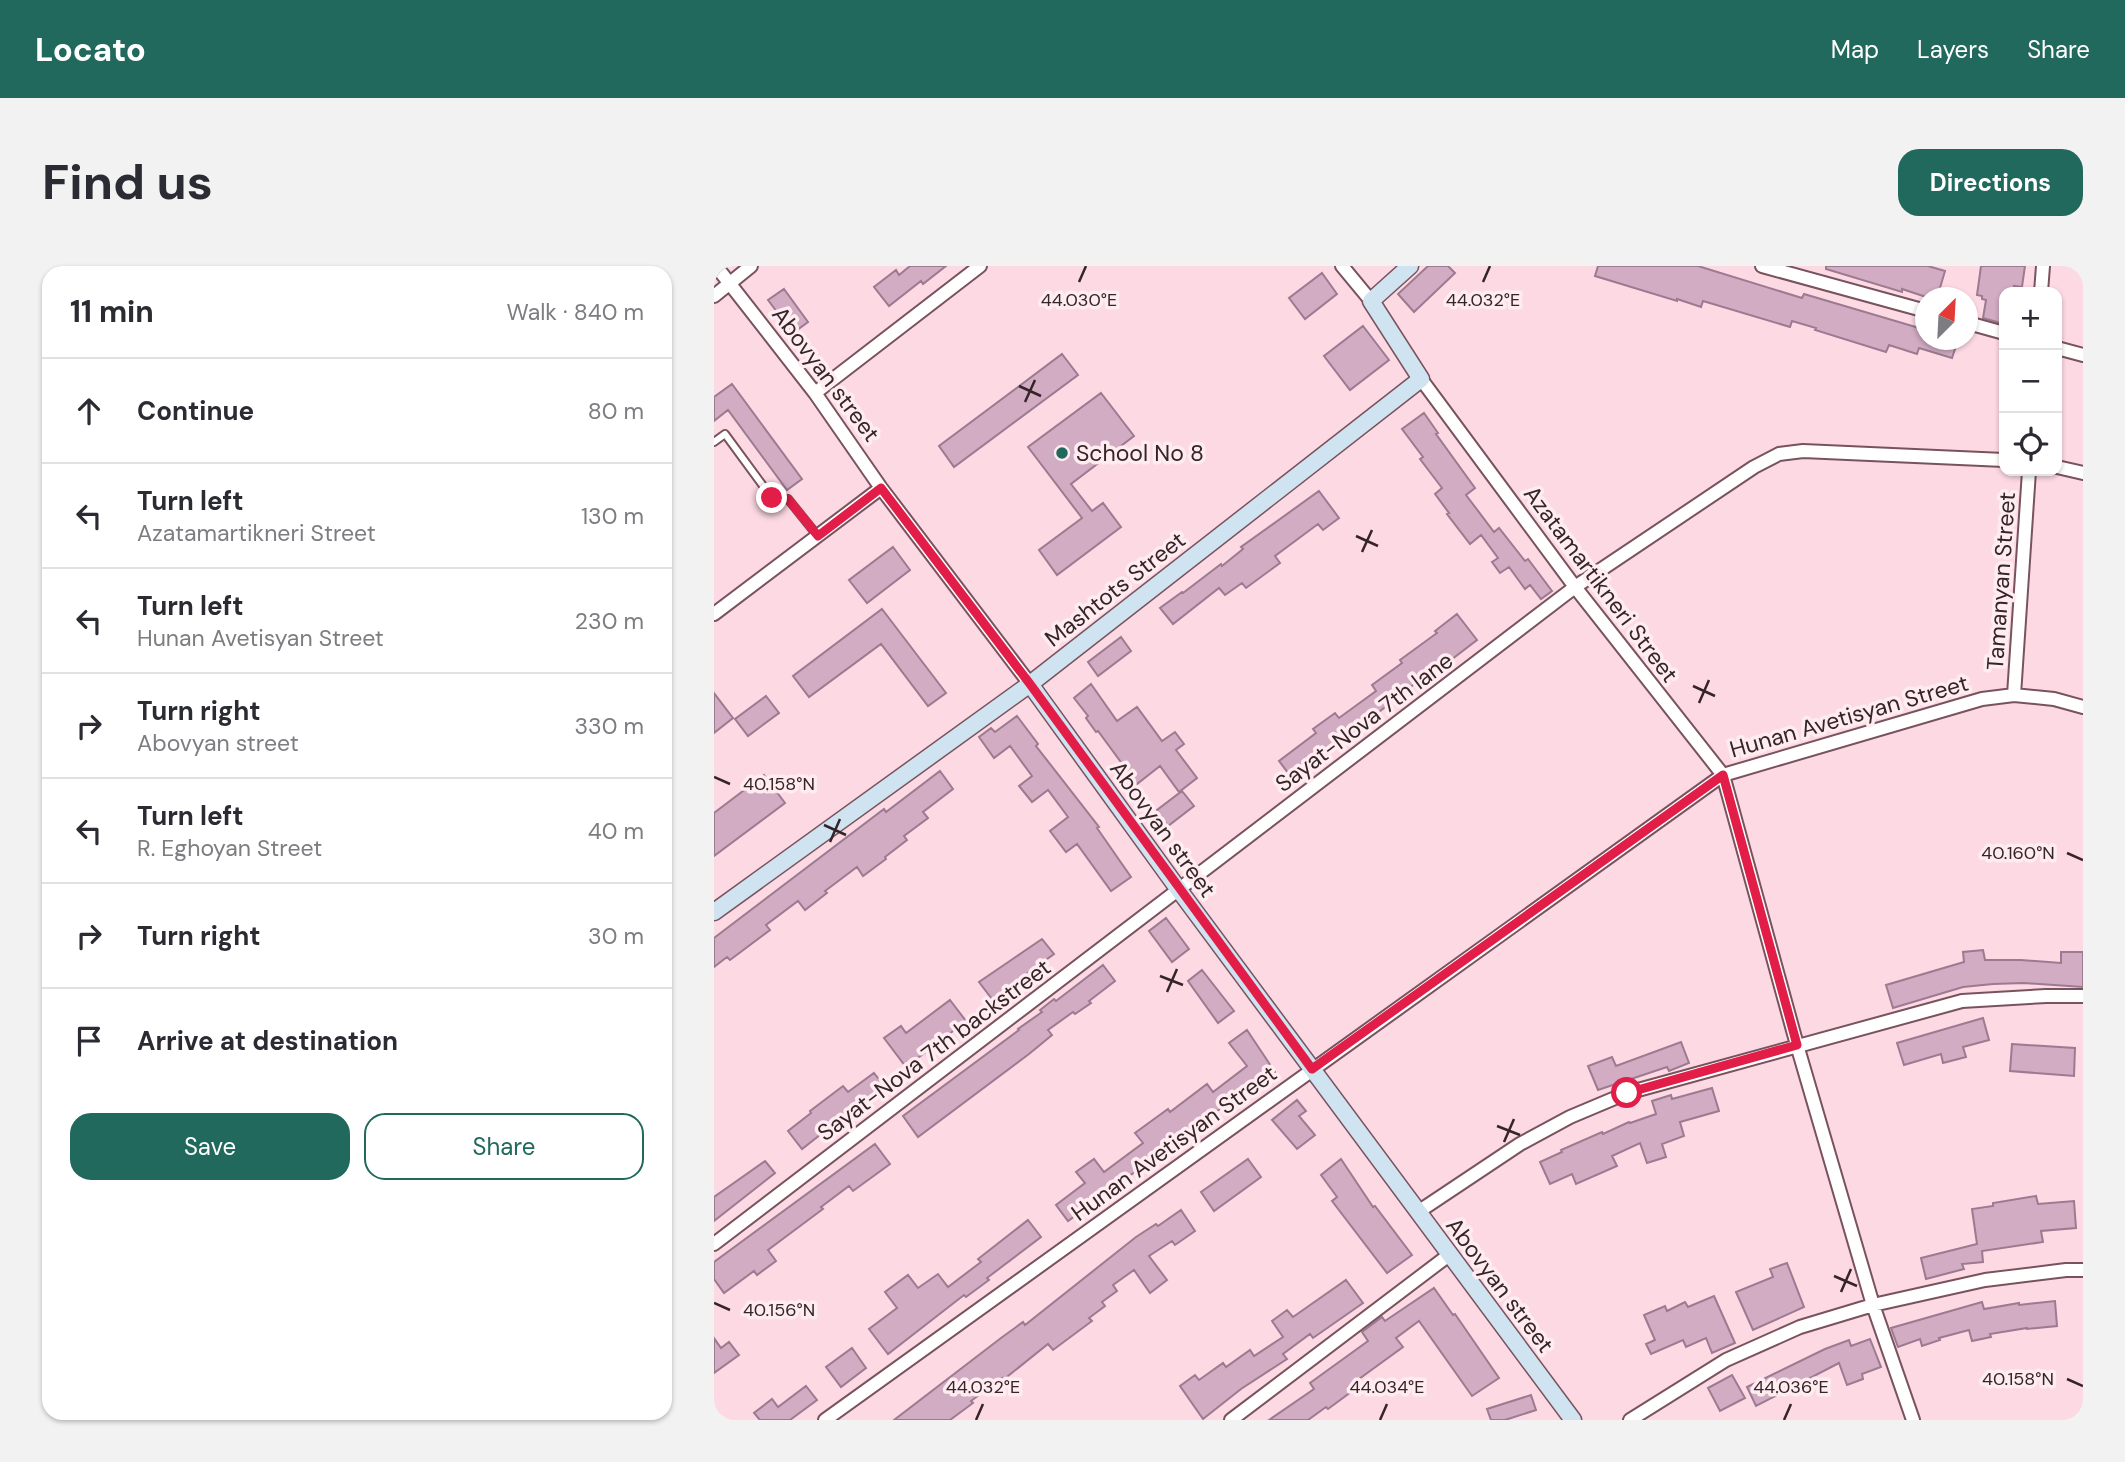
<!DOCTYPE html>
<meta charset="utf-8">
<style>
:root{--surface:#fff;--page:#f2f2f3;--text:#2b2b33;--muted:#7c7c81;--line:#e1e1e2;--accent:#21685d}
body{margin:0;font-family:"DM Sans",sans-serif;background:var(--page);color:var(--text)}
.controls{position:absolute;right:21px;top:21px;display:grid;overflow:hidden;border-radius:14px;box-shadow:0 2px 5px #0004}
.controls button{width:63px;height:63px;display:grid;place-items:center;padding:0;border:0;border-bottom:2px solid var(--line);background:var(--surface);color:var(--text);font:35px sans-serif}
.compass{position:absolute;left:1201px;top:21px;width:63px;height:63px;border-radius:50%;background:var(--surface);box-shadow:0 2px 5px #0004;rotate:24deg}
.stop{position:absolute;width:21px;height:21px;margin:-16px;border:5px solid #e11d48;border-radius:50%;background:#fff}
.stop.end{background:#e11d48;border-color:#fff;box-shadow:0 2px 7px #0008}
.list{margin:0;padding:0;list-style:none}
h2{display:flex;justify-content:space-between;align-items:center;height:91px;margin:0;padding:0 28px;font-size:30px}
h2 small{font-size:23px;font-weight:400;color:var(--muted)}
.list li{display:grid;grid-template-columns:46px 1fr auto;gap:21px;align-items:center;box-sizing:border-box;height:105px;padding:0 28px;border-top:2px solid var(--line)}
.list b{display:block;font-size:26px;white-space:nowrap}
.list p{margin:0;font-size:23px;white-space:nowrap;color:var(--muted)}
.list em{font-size:23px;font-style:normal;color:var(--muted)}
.actions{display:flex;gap:14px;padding:21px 28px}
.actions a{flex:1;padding:16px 0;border:2px solid var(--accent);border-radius:21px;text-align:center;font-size:24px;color:var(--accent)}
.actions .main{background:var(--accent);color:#fff}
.icon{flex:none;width:38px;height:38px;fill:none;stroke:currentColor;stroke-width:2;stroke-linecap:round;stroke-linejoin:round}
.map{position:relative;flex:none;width:1369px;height:1154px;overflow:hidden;border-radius:21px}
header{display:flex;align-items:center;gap:42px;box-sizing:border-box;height:98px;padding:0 35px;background:var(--accent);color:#fff}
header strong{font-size:33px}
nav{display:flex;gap:38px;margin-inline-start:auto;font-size:24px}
.intro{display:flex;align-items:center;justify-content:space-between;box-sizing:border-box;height:168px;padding:0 42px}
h1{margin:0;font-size:49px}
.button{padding:18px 32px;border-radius:21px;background:var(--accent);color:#fff;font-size:24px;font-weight:700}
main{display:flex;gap:42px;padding:0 42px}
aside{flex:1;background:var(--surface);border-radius:21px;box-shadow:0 2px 5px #0004}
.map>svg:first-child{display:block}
</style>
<header>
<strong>Locato</strong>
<nav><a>Map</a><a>Layers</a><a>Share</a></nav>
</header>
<div class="intro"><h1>Find us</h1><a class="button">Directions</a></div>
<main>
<aside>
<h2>11 min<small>Walk · 840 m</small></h2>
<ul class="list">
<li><svg class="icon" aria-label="ahead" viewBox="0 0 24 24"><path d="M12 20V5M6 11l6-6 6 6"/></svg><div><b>Continue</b></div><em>80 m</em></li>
<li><svg class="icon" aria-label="left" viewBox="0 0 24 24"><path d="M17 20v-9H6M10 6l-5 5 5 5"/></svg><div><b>Turn left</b><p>Azatamartikneri Street</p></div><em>130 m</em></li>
<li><svg class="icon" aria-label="left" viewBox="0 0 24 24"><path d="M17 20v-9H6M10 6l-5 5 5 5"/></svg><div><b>Turn left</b><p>Hunan Avetisyan Street</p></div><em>230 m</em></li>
<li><svg class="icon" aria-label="right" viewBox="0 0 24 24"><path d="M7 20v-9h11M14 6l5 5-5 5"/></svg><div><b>Turn right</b><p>Abovyan street</p></div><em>330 m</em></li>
<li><svg class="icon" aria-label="left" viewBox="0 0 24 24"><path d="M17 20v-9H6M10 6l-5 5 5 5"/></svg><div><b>Turn left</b><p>R. Eghoyan Street</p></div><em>40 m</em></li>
<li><svg class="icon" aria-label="right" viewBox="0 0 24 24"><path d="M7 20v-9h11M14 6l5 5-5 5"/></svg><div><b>Turn right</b></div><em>30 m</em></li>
<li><svg class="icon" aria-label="arrive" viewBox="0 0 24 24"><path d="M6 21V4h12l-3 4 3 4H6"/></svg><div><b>Arrive at destination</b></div></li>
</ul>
<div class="actions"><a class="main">Save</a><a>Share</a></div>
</aside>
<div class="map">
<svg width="1369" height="1154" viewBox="0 0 1369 1154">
<rect width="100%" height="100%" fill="#fdd9e3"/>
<path fill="#d1acc3" stroke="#9c7a90" stroke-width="2" d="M196 0H232L209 18 207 15 175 40 160 21 182 4 185 9Z
M714 0H734L741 7 700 46 684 28Z
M884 0H984L1088 32 1090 28 1212 64V74H1244L1238 92 1205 82 1203 88 1175 79 1172 86 1101 64 1102 62 1078 55 1076 61 989 35 987 41 963 33V35L881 10Z
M1112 0H1214L1231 5 1223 32H1215L1188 23V26L1112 3Z
M1267 0H1311L1308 21 1300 20V26H1290V58L1269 52 1272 34 1268 33V30L1263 29Z
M608 7 623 28 591 53 575 32Z
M70 23 94 56 79 67 54 34Z
M649 60 675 94 636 124 610 90Z
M348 88 364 109 240 201 225 180Z
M18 118 88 213 73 224 14 144 0 155V131Z
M387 127 420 170 357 218 378 245 389 237 407 261 343 309 325 284 368 252 314 181Z
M710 147 724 167 722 168 761 222 752 229 780 266 785 262 811 295 814 293 838 325 827 333 816 319 811 323 795 301 786 307 778 296 784 292 767 269 756 278 733 248 735 247 721 228 728 222 706 193 709 191 688 163Z
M605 225 625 252 609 264 604 258 561 290 566 297 532 322 528 317 511 329 505 322 459 358 446 342 468 326 469 327 507 298 508 300 529 283 527 281Z
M179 281 196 304 153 337 135 314Z
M168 343 232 427 214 440 167 378 95 431 79 410Z
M743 348 763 374 704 419 703 416 637 468 578 512 565 495 602 467 599 463 621 447 625 452 662 425 658 419 688 397 686 394 723 367 721 365Z
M407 371 417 385 384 410 374 396Z
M377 418 403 455 423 441 448 475 461 466 470 478 462 484 483 512 465 526 446 500 423 518 384 465 382 466 372 452 374 450 360 432Z
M0 427 19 452 0 467Z
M52 430 65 447 34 470 21 453Z
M303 450 324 478 322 480 385 561 383 562 417 611 397 625 363 578 352 586 336 565 354 551 334 524 318 536 305 520 318 510 296 480 280 492 265 471 277 462 281 466Z
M226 505 239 523 209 546 214 552 190 570 193 574 171 591 172 593 149 610 143 601 111 625 113 627 91 644 84 635 52 659 56 664 16 694 13 691 0 701V672L170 543 172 546Z
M50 509 71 537 0 590V547Z
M468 525 480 540 454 560 443 544Z
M452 652 475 683 458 696 435 665Z
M328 673 340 688 278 733 265 716Z
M1269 684 1271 694H1307L1347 697V686H1369V721L1310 717 1279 718 1249 721 1179 742 1172 719 1250 696 1249 686Z
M389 699 401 715 375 735 377 737 361 748 359 746 334 764 338 769 315 788 204 871 189 850 305 764 304 763 328 746 326 744 340 733 342 735Z
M488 704 520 745 504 757 474 715Z
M236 734 252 755 192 801 170 772 187 760 192 767Z
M1269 752 1275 774 1249 781 1252 791 1229 797 1227 788 1190 799 1183 777Z
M533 764 561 806 528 830 526 828 479 863 478 861 432 895 433 897 354 955 342 939 371 917 362 906 380 893 390 906 429 877 421 867 436 856 454 843 456 846 493 818 499 826 533 800 515 777Z
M967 776 975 797 955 805 953 801 884 824 874 800 898 791 902 800Z
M1298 778 1361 782 1360 810 1296 805Z
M160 807 171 821 113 867 111 865 88 883 74 865 97 847 96 845 129 820 134 826Z
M998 822 1005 845 966 856 970 870 948 878 952 891 933 897 926 877 898 890 903 900 862 918 858 908 836 918 826 896 848 886 847 884 888 866 889 868 915 856 916 857 942 848 938 835 957 829 958 833Z
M583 834 592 845 585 850 601 869 583 883 558 854Z
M161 878 176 898 139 925 135 920 107 941 109 943 54 984 62 995 43 1009 40 1005 10 1027 0 1013V996Z
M534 893 547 911 500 945 487 926Z
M627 893 659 941 661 940 698 989 673 1007 618 935 623 931 607 909Z
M51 895 61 907 0 955V931Z
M1322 930 1324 938 1360 935 1362 962 1327 965 1329 976 1268 985 1269 996 1248 998 1250 1003 1212 1013 1207 992 1263 978 1258 943 1279 940V937Z
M467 944 481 965 461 979 458 975 435 990 453 1014 436 1027 420 1004 399 1019 403 1025 388 1036 391 1040 375 1052 378 1055 339 1084 334 1078 289 1114 288 1112 257 1135 259 1137 236 1154H180L287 1072 309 1056 311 1059 422 971 442 958 444 960Z
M314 954 327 971 273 1012 275 1014 252 1031 250 1029 174 1088 155 1063 183 1042 171 1026 194 1009 204 1022 224 1008 234 1021 267 996 264 993Z
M1073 997 1090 1041 1039 1064 1022 1026 1059 1011 1056 1003Z
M632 1014 649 1037 599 1072 596 1068 569 1088 573 1093 527 1123 489 1153 466 1120 481 1109 485 1114 509 1097 512 1101 536 1084 540 1090 569 1071 558 1055 573 1044 579 1051Z
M720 1022 739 1049 741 1048 785 1112 758 1130 705 1055 682 1072 689 1081 634 1121 637 1126 614 1143 612 1141 594 1154H555L600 1123 596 1117 654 1075 648 1066 668 1051 671 1055Z
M1000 1030 1021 1077 998 1087 992 1072 972 1081 969 1074 937 1088 932 1078 941 1074 930 1049 951 1040 953 1045 971 1036 974 1041Z
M1341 1035 1343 1060 1313 1063V1062L1276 1068 1277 1071 1258 1075 1255 1064 1225 1072 1226 1074 1208 1080 1206 1073 1184 1081 1177 1062 1268 1036 1270 1043 1305 1037V1039Z
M0 1072 7 1082 15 1076 25 1089 0 1107Z
M1156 1073 1167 1101 1148 1108 1149 1113 1133 1119 1125 1097 1042 1140 1033 1121 1111 1083 1135 1074 1137 1080Z
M138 1082 152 1102 127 1121 112 1101Z
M1018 1109 1031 1132 1006 1145 994 1122Z
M92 1120 103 1134 76 1154H46L40 1147 58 1133 64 1141Z
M817 1129 822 1144 791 1154H777L773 1143Z"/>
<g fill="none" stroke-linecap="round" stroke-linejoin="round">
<defs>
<path id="lane" d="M0 176 11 168 58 232 74 233 103 269"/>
<path id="street" d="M2 0 101 127 167 222 316 418
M628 0 657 35
M1048 0 1212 45
M1327 26 1329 0
M0 30 37 0
M1254 57 1290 67
M1343 82 1369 89
M707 113 861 321 1009 509 1083 779 1159 1039 1199 1154
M101 127 266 0
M1343 201 1369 207
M0 348 167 222
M1300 429 1315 205
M704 946 806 878 856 851 913 827 1248 735 1332 730H1369
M0 978 861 321 1040 201 1065 188 1089 185 1290 194
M111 1154 1009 509 1268 433 1300 429 1340 433 1369 441
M517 1154 735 989
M916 1154 1012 1094 1086 1061 1159 1039 1271 1014 1352 1004H1369"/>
<path id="secondary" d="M316 418 465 624 859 1154
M0 646 316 418 707 113 657 35 696 0"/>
</defs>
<use href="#lane" stroke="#78535d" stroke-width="10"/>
<use href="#street" stroke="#78535d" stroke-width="16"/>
<use href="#secondary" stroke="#78535d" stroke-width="19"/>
<use href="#lane" stroke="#fff" stroke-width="6"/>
<use href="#street" stroke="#fff" stroke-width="12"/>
<use href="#secondary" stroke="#cfe3f1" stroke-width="16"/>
</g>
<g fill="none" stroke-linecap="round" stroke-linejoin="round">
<path stroke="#e11d48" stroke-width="9" d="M58 232 74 233 104 270 167 222 316 418 598 803 1009 509 1083 779 913 827"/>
</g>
<path fill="none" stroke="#352529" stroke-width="2.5" d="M365 16 372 0M769 16 776 0M305 120 327 130M311 136 321 114M642 270 664 280M648 286 658 264M979 420 1001 430M985 437 995 414M0 511 16 518M110 559 132 569M116 576 126 553M1353 587 1369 594M446 710 469 719M453 726 463 703M783 860 806 869M790 876 800 853M1120 1010 1143 1020M1127 1026 1137 1003M0 1037 16 1044M1353 1113 1369 1120M262 1154 269 1138M666 1154 673 1138M1070 1154 1077 1138"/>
<circle fill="#21685d" stroke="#feecf0" stroke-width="2.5" cx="348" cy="187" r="7"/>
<g text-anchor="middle" stroke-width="7" stroke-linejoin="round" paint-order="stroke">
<g font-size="23" fill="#352529" stroke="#feecf0">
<text transform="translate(112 108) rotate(53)" y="8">Abovyan street</text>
<text transform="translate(1287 315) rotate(-86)" y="8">Tamanyan Street</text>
<text transform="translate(887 318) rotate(53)" y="8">Azatamartikneri Street</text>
<text transform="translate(401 323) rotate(-38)" y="8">Mashtots Street</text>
<text transform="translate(1135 450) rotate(-16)" y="8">Hunan Avetisyan Street</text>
<text transform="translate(650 456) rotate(-37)" y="8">Sayat-Nova 7th lane</text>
<text transform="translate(449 563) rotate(54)" y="8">Abovyan street</text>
<text transform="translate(220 784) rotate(-37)" y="8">Sayat-Nova 7th backstreet</text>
<text transform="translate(460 877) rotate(-36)" y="8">Hunan Avetisyan Street</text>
<text transform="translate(786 1019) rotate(53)" y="8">Abovyan street</text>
</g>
<g font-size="23" fill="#352529" stroke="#feecf0" text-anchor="start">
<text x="362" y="195">School No 8</text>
</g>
</g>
<g font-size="18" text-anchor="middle" fill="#352529" stroke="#feecf0" stroke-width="7" stroke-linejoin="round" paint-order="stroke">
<text x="365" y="40">44.030°E</text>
<text x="769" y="40">44.032°E</text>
<text x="65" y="524">40.158°N</text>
<text x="1304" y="593">40.160°N</text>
<text x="65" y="1050">40.156°N</text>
<text x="1304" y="1119">40.158°N</text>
<text x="269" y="1127">44.032°E</text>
<text x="673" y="1127">44.034°E</text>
<text x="1077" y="1127">44.036°E</text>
</g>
</svg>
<div class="controls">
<button>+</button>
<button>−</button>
<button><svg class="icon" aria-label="locate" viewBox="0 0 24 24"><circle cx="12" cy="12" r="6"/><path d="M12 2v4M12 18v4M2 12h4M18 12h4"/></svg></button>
</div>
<svg class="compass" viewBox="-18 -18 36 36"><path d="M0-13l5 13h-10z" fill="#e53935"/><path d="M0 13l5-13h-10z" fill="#7c7c81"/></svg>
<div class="stop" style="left:913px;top:827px"></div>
<div class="stop end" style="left:58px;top:232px"></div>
</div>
</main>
